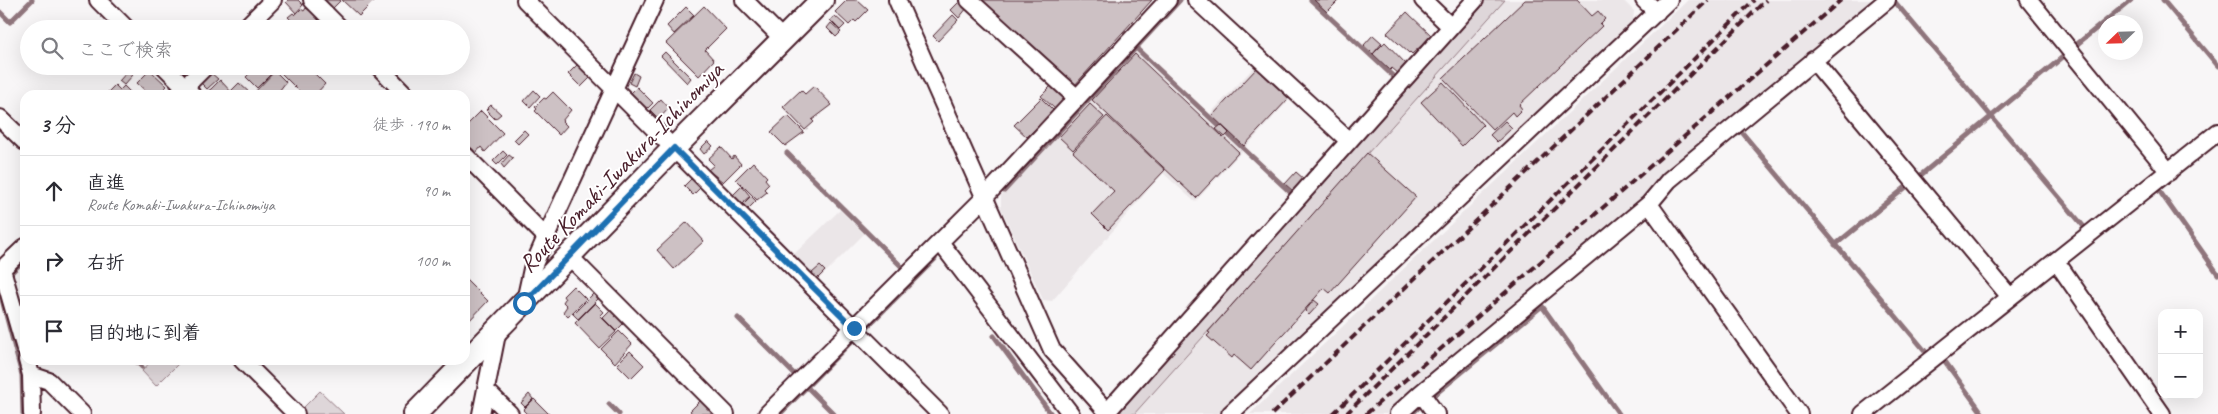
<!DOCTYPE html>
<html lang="ja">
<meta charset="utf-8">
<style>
:root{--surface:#fff;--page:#f7f7f7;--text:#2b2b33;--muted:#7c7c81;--line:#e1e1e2}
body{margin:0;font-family:Caveat,"Klee One",sans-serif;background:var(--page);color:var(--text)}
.controls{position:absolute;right:15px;bottom:15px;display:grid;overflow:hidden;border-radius:10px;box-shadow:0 5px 20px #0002}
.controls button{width:45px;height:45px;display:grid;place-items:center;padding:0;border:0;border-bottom:1px solid var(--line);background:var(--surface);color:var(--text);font:25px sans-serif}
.compass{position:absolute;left:2098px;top:15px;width:45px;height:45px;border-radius:50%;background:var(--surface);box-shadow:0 5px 20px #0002;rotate:247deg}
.stop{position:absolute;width:15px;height:15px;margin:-11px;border:4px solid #1f6fb2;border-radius:50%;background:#fff}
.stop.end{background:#1f6fb2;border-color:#fff;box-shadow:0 1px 5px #0008}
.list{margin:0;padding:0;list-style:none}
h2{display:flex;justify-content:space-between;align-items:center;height:65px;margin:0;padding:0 20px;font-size:21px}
h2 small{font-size:16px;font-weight:400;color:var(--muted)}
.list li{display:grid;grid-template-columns:32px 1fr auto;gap:15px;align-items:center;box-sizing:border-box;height:70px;padding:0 20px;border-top:1px solid var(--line)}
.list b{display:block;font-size:19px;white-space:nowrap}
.list p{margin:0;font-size:16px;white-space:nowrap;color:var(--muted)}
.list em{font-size:16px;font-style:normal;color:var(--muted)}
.icon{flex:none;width:28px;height:28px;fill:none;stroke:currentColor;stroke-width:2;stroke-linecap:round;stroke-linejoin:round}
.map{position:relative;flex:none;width:2218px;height:414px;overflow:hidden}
.search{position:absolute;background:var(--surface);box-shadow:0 5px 20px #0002;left:20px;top:20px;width:450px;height:55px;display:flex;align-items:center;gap:12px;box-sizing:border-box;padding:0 18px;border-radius:28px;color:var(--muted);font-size:19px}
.panel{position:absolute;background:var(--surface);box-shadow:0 5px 20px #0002;left:20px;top:90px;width:450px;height:275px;border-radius:15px}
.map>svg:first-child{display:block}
</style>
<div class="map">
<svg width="2218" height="414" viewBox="0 0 2218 414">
<rect width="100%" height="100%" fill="#f8f6f7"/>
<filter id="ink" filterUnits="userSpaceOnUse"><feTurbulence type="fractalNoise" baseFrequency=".02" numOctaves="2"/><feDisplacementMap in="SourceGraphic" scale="10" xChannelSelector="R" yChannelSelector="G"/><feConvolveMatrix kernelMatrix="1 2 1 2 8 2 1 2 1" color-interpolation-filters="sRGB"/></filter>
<g filter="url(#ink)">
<path fill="#ebe6e8" d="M1481 0H1623L1634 11 1633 21 1218 414H1121Z
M1688 0H1879L1392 414H1250Z
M1135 51 1206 118 1256 65 1292 97 1195 202 1163 173 1052 301 1043 300 1001 208V196Z
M840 210 864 234 816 282 791 257Z"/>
<path fill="#ded6d9" stroke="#947a82" d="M1481 0H1505L1134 414H1121V403Z
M152 360H182L156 386 142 371Z
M320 391 344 414H305L301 410Z"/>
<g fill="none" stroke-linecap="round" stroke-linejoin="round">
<path stroke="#8f747b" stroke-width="5" d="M1311 0 1395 78
M2163 0 2218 66
M1895 2 2085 228
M0 12 10 22 32 0
M2076 45 2131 0
M1136 48 1218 125
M1737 134 1740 130 1926 352
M1229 135 1292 194
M787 153 903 268
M1922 174 2064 56
M2158 189 2218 274
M1004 191 1180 0
M1835 245 1906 187
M13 271 25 259
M0 292 22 375 23 414
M738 318 796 376
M868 326 935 259
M994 336 1051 414
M135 360 142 367
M1944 360 1983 414
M807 387 834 414
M1433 396 1542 306 1619 414
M609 404 619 414
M780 414 851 342
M1412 414 1420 406"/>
</g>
<path fill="#cdc1c4" stroke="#4a1f2b" d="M288 0H298L303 5 296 13 286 2Z
M323 0H341L332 9Z
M342 0H372L374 1 359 16Z
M847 0H857L868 10 856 22 854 20 849 25 835 12Z
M980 0H1152L1074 86Z
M1314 0H1339L1327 12Z
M1525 0H1577L1592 16 1598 11 1605 19 1600 24 1602 26 1519 105 1522 109 1515 116 1512 112 1493 130 1443 78Z
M960 1 967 8 959 18 951 10Z
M704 6 726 29 705 50 714 60 699 76 666 43Z
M686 7 694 15 674 34 667 26Z
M306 8 320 18 318 20 321 23 315 29H300L288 17 293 13 295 15 301 9 304 11Z
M1407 12 1432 36 1412 54 1410 52 1409 53 1387 33Z
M953 15 958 20 938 41 933 36Z
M835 16 845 25 840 30 830 20Z
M831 23 841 32 836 37 827 28Z
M1373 35 1382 43 1373 54 1364 45Z
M1385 42 1407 65 1399 74 1392 68 1390 70 1373 54Z
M665 52 691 78 687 83 661 56Z
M1135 54 1239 152 1196 198 1092 100Z
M579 63 592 76 581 87 568 74Z
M257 66H269L274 71 257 88 246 77Z
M286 66H307L325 84 315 95H303L280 72Z
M1257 68 1289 98 1244 146 1212 116Z
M150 70 167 86 164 89 167 93 165 95H150L137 83Z
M128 71 133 75 124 85 119 81Z
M275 71 286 82 276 95H252Z
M211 73 218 79 207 89 201 83Z
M634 73 639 76 635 86 629 83Z
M220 80 234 95 204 94 211 89Z
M1443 82 1483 125 1462 146 1421 102Z
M239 83 251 94 250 95H234L231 91Z
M115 85 120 90 124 86 132 94 105 95Z
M1052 85 1066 98 1055 109 1041 96Z
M814 86 832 105 812 120 814 122 805 130 783 107 801 90 805 94Z
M637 87 653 103 647 109 631 93Z
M534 90 540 96 530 107 524 101Z
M553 92 571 110 562 121 567 126 559 135 535 111 537 109 535 107 544 98 546 99Z
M1041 98 1054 111 1027 137 1014 125Z
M661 99 669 108 659 119 650 110Z
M1090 104 1104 117 1073 150 1059 137Z
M491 105 501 114 495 119 486 110Z
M481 111 503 133 485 152 481 147 476 153 465 142V127Z
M788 116 804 132 785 146 771 132Z
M1107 116 1165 170 1108 230 1092 214 1114 191 1073 152Z
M1505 121 1512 128 1497 142 1490 135Z
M1221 125 1229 133 1225 137 1216 129Z
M524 130 528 134 518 144 514 140Z
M708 141 713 146 704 154 700 149Z
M721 147 732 159 734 156 741 164 723 182 708 170 714 165 708 159Z
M503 151 507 155 497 165 493 161Z
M1367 153 1416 197 1330 293 1324 288 1251 370 1234 355 1232 358 1207 336 1210 333 1208 332Z
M509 155 513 158 504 168 501 164Z
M753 162 767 177 765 179 769 184 764 189 767 192 757 200 736 179Z
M1296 172 1304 179 1293 191 1285 184Z
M692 178 701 187 693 195 684 186Z
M742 186 750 196 741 204 733 195Z
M751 196 756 201 748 209 743 204Z
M687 222 704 241 674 269 657 250Z
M820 266 825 271 817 279 812 273Z
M465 278 488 301 465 325Z
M573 286 586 299 568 317 563 312 567 306 563 302 565 299 563 296Z
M594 293 599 298 578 319 573 314Z
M1314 300 1319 304 1309 315 1305 311Z
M595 303 604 312 600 316 616 332 599 348 575 323Z
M611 310 624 323 616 331 603 318Z
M619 331 632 344 615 363 601 349Z
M630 351 644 365 631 378 617 364Z
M529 394 533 399 525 407 521 403Z
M534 399 549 414H527L523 410Z
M701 400 715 413 714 414H693L690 411Z"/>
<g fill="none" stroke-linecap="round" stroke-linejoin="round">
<defs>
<path id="street" d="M98 0 127 29
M312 0 341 29
M525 0 940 414
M744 0 783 39
M897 0 1052 350 1109 414
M969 0 1077 98
M1196 0 1349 141 1475 0
M1423 0 1451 27
M1644 0 1657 12
M2029 0 2169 172
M244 29 273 0
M1813 60 2010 297
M164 66 191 93
M378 66 406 95
M177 95 206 66
M0 118 25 142
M465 155 546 237
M1649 204 1799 414
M940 242 1071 414
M25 247 2 269 25 349
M570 257 726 414
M2056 261 2162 414
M525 301 532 269 546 237 655 0
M27 360 31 375 32 414
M242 360 296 414
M31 375 49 381 82 414
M487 391 510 414
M1421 393 1436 414
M1107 412 1349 141
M481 414 498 329
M767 414 985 197 1168 0
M1230 414 1669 0
M1398 414 1421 393 1649 204 1669 180 1887 0
M1863 414 2218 132"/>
<path id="secondary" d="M415 414 674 148 822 0"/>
</defs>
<use href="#street" stroke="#4a1f2b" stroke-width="20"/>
<use href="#secondary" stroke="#4a1f2b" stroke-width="26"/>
<use href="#street" stroke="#fff" stroke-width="16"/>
<use href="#secondary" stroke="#fff" stroke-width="22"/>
<path stroke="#4a1f2b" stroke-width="4" stroke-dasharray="8 4" stroke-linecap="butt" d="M1272 414 1708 0
M1333 414 1754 0
M1346 414 1766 0
M1366 414 1841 0"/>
</g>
</g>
<g fill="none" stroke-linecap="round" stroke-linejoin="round" filter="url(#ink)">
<path stroke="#1f6fb2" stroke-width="6" d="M524 303 674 148 854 328"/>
</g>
<g text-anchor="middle" stroke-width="4" stroke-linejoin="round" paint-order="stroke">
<g font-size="24" fill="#4a1f2b" stroke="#fff">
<text transform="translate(621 167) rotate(-46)" y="8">Route Komaki-Iwakura-Ichinomiya</text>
</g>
</g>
</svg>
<div class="controls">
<button>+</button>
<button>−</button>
</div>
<svg class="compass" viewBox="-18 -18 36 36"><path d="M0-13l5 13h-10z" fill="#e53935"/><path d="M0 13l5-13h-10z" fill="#7c7c81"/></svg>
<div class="stop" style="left:524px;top:303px"></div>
<div class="stop end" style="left:854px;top:328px"></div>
<div class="search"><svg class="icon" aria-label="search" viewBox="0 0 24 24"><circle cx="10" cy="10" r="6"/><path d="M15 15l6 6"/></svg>ここで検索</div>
<section class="panel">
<h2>3 分<small>徒歩 · 190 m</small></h2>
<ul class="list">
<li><svg class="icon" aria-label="ahead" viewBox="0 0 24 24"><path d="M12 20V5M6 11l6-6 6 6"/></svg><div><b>直進</b><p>Route Komaki-Iwakura-Ichinomiya</p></div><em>90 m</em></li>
<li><svg class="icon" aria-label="right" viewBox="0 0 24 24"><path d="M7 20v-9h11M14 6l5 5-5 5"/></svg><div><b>右折</b></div><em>100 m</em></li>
<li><svg class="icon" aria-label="arrive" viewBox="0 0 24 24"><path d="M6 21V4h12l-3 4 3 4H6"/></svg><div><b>目的地に到着</b></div></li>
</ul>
</section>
</div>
